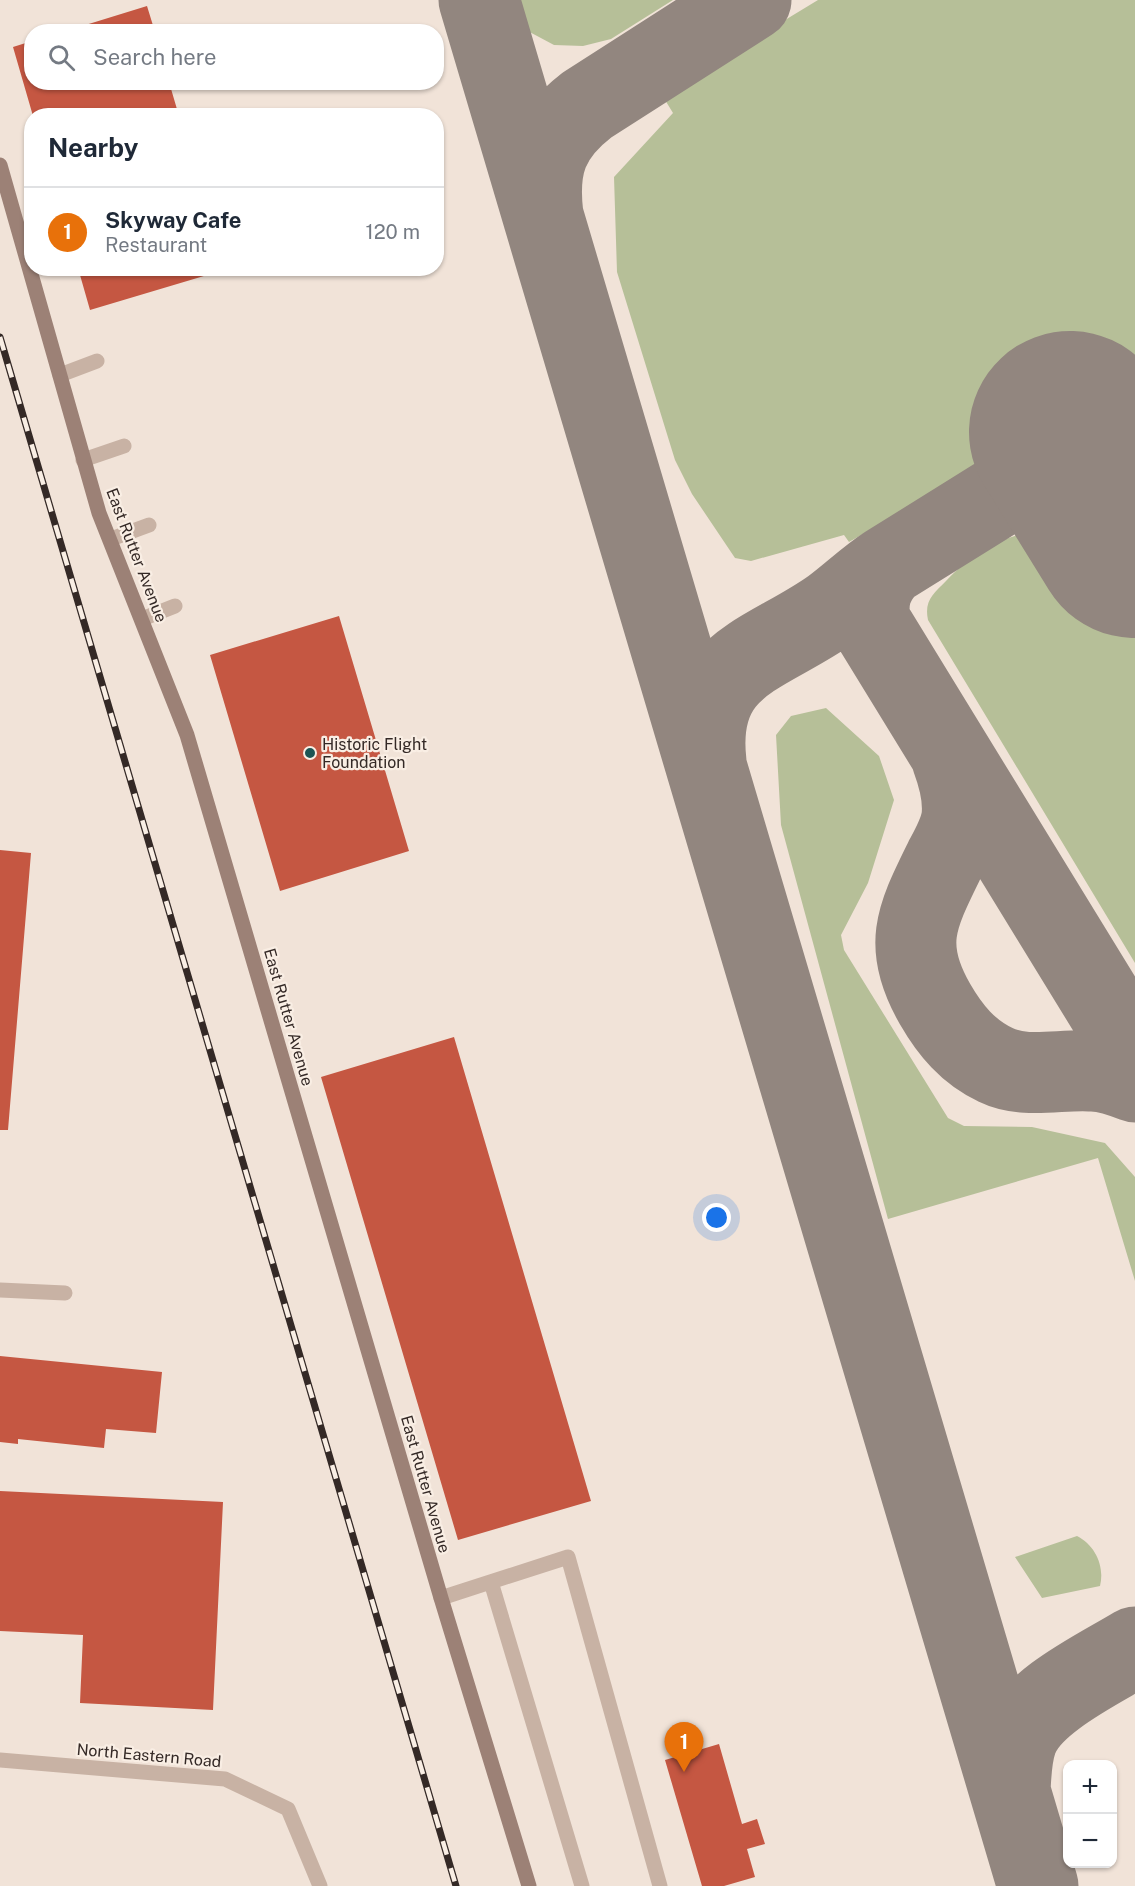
<!DOCTYPE html>
<meta charset="utf-8">
<style>
:root{--surface:#fff;--page:#f6f6f7;--text:#1f2937;--muted:#747a83;--line:#e0e1e3;--accent:#2563eb}
body{margin:0;font-family:"Public Sans",sans-serif;background:var(--page);color:var(--text)}
.controls{position:absolute;right:18px;bottom:18px;display:grid;overflow:hidden;border-radius:12px;box-shadow:0 2px 4px #0004}
.controls button{width:54px;height:54px;display:grid;place-items:center;padding:0;border:0;border-bottom:2px solid var(--line);background:var(--surface);color:var(--text);font:30px sans-serif}
.you{position:absolute;left:717px;top:1218px;width:21px;height:21px;margin:-15px;border:4px solid #fff;border-radius:50%;background:#1a73e8;box-shadow:0 0 0 9px #1a73e833}
.badge{display:grid;place-items:center;width:39px;height:39px;border-radius:50%;background:var(--accent);color:#fff;font-size:20px;font-weight:700}
.pin{position:absolute;translate:-50% -50px;filter:drop-shadow(0 2px 3px #0008)}
.pin::after{content:'';position:absolute;top:32px;width:21px;height:18px;background:inherit;clip-path:polygon(0 0,100% 0,50% 100%)}
.list{margin:0;padding:0;list-style:none}
h2{display:flex;justify-content:space-between;align-items:center;height:78px;margin:0;padding:0 24px;font-size:26px}
h2 small{font-size:20px;font-weight:400;color:var(--muted)}
.list li{display:grid;grid-template-columns:39px 1fr auto;gap:18px;align-items:center;box-sizing:border-box;height:90px;padding:0 24px;border-top:2px solid var(--line)}
.list b{display:block;font-size:22px;white-space:nowrap}
.list p{margin:0;font-size:20px;white-space:nowrap;color:var(--muted)}
.list em{font-size:20px;font-style:normal;color:var(--muted)}
.icon{flex:none;width:33px;height:33px;fill:none;stroke:currentColor;stroke-width:2;stroke-linecap:round;stroke-linejoin:round}
.map{position:relative;flex:none;width:1135px;height:1886px;overflow:hidden}
.search{position:absolute;background:var(--surface);box-shadow:0 2px 4px #0004;left:24px;top:24px;width:420px;height:66px;display:flex;align-items:center;gap:15px;box-sizing:border-box;padding:0 21px;border-radius:24px;color:var(--muted);font-size:22px}
.panel{position:absolute;background:var(--surface);box-shadow:0 2px 4px #0004;left:24px;top:108px;width:420px;height:168px;border-radius:24px}
.map>svg:first-child{display:block}
</style>
<div class="map">
<svg width="1135" height="1886" viewBox="0 0 1135 1886">
<rect width="100%" height="100%" fill="#f1e3d8"/>
<path fill="#b6bf98" d="M504 0H673L611 39 583 46 554 45 524 29Z
M818 0H1135V436L1072 335 986 389 1020 444 849 542 844 535 751 561 735 558 692 494 675 460 617 272 614 177 673 113 662 95Z
M1067 521 1135 630V963L928 620C924 601 933 594 946 581 985 540 1015 535 1067 521Z
M826 708 879 756 894 800 868 883 841 935 844 950 948 1118 964 1126 1032 1127 1105 1143 1135 1177V1281L1098 1158 888 1219 781 825 776 735 791 716Z
M1077 1536C1095 1545 1105 1566 1100 1586L1042 1598 1015 1557Z"/>
<g fill="none" stroke-linecap="round" stroke-linejoin="round">
<path stroke="#92867f" stroke-width="81" d="M479 0 1038 1886
M543 216C537 166 547 136 587 105L751 0
M887 566C871 584 867 599 870 622L1135 1054
M952 759C959 778 964 797 962 817 960 832 952 846 945 859 917 916 901 945 935 1004 950 1030 968 1052 996 1065 1025 1079 1060 1069 1091 1071 1107 1071 1120 1076 1135 1082
M706 762C695 662 766 656 832 609 851 595 867 579 887 566L1038 472 1071 462 1090 464
M1010 1791C1011 1774 1011 1757 1017 1740 1032 1700 1099 1669 1135 1647"/>
<path stroke="#92867f" stroke-width="202" d="M1070 432 1135 537"/>
</g>
<path fill="#c55742" d="M147 6 155 32H66V31Z
M32 41V82H169L179 116H33L13 47Z
M78 268H224V270L90 310Z
M339 616 409 851 280 891 210 655Z
M0 850 31 853 8 1130H0Z
M454 1037 591 1501 458 1540 321 1077Z
M0 1356 162 1372 156 1433 106 1429 104 1448 18 1439V1444L0 1442Z
M0 1491 223 1502 213 1710 80 1703 83 1635 0 1631Z
M719 1744 742 1824 757 1819 765 1844 747 1849 755 1877 724 1886H702L665 1760Z"/>
<g fill="none" stroke-linecap="round" stroke-linejoin="round">
<path stroke="#c8b2a4" stroke-width="15" d="M60 375 97 361
M83 460 124 446
M111 539 149 525
M142 619 175 606
M0 1290 65 1293
M491 1582 582 1886
M441 1598 568 1557 660 1886"/>
<path stroke="#c8b2a4" stroke-width="15" d="M0 1760 225 1779 288 1809 320 1886"/>
<path stroke="#9c8176" stroke-width="15" d="M0 165 99 513 187 735 441 1598 529 1886"/>
<defs>
<path id="rail" d="M0 337 456 1886"/>
</defs>
<use href="#rail" stroke="#342926" stroke-width="7"/>
<use href="#rail" stroke="#f9eee4" stroke-width="4.5" stroke-dasharray="14" stroke-linecap="butt"/>
</g>
<circle fill="#1c5554" stroke="#f9eee4" stroke-width="2" cx="310" cy="753" r="6"/>
<g text-anchor="middle" stroke-width="4.5" stroke-linejoin="round" paint-order="stroke">
<g font-size="16" fill="#342926" stroke="#f9eee4">
<text transform="translate(137 555) rotate(69)" y="6">East Rutter Avenue</text>
<text transform="translate(289 1017) rotate(74)" y="6">East Rutter Avenue</text>
<text transform="translate(426 1484) rotate(74)" y="6">East Rutter Avenue</text>
<text transform="translate(149 1755) rotate(5)" y="6">North Eastern Road</text>
</g>
<g font-size="16" fill="#342926" stroke="#f9eee4" text-anchor="start">
<text x="322" y="750">Historic Flight<tspan x="322" dy="18">Foundation</tspan></text>
</g>
</g>
</svg>
<div class="controls">
<button>+</button>
<button>−</button>
</div>
<div class="you"></div>
<div class="pin badge" style="left:684px;top:1772px;background:#e8710a">1</div>
<div class="search"><svg class="icon" aria-label="search" viewBox="0 0 24 24"><circle cx="10" cy="10" r="6"/><path d="M15 15l6 6"/></svg>Search here</div>
<section class="panel">
<h2>Nearby<small></small></h2>
<ul class="list">
<li><span class="badge" style="background:#e8710a">1</span><div><b>Skyway Cafe</b><p>Restaurant</p></div><em>120 m</em></li>
</ul>
</section>
</div>
